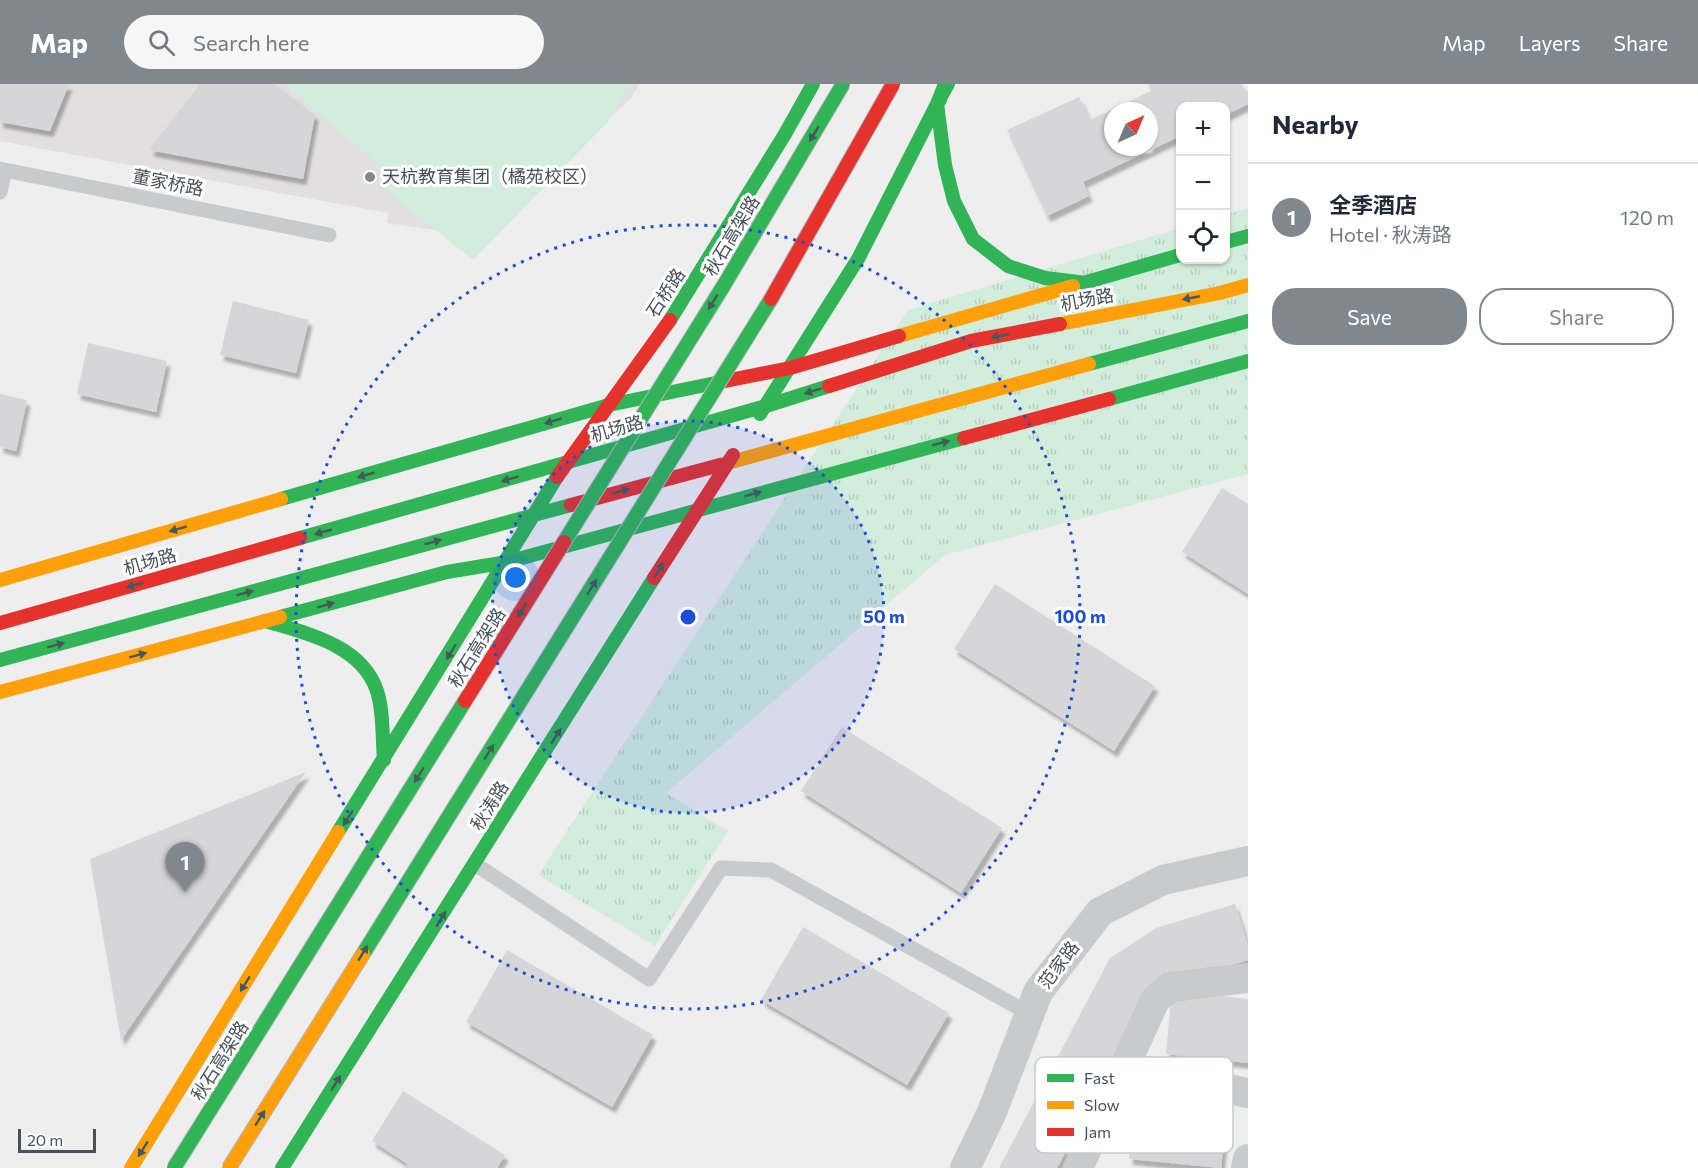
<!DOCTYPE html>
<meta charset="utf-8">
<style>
:root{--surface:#fff;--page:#f6f6f7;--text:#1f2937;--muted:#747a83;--line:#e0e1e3;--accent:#81888d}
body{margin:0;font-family:Commissioner,"Noto Sans SC",sans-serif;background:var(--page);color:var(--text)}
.controls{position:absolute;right:18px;top:18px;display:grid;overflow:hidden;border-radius:12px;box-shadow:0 2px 4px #0004}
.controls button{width:54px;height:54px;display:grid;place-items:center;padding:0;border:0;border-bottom:2px solid var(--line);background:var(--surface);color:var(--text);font:30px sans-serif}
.compass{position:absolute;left:1104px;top:18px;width:54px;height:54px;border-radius:50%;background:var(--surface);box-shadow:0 2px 4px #0004;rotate:44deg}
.scale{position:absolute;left:18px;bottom:15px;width:78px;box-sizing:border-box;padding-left:6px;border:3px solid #465159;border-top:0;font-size:16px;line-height:21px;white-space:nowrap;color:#465159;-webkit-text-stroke:4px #fff;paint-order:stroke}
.you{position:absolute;left:516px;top:494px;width:21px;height:21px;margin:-15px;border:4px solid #fff;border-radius:50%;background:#1a73e8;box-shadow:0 0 0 9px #1a73e833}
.badge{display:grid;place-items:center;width:39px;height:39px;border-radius:50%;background:var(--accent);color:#fff;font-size:20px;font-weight:700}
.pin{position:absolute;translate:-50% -50px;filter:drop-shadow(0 2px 3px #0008)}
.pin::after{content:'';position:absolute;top:32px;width:21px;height:18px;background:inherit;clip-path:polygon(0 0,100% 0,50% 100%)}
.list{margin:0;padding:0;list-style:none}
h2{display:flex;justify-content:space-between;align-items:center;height:78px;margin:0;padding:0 24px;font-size:26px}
h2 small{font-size:20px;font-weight:400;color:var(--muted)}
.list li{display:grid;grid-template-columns:39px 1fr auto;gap:18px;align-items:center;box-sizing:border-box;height:108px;padding:0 24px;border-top:2px solid var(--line)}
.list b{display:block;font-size:22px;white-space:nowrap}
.list p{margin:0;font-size:20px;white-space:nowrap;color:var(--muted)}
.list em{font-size:20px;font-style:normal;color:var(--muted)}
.actions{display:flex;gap:12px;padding:18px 24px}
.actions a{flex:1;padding:14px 0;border:2px solid var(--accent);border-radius:24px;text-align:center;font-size:21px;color:var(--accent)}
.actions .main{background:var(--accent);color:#fff}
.icon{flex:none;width:33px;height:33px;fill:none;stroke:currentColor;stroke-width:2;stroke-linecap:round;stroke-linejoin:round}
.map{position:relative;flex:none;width:1248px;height:1084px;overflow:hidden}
header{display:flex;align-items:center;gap:36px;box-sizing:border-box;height:84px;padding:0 30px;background:var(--accent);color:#fff}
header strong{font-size:28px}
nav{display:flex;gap:33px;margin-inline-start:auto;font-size:21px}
.search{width:420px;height:54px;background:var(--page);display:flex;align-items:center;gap:15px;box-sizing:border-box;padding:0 21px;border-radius:33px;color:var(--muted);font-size:22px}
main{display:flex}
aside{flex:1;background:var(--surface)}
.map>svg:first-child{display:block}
</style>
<header>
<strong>Map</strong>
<div class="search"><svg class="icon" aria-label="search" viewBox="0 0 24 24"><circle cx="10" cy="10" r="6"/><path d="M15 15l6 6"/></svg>Search here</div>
<nav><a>Map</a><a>Layers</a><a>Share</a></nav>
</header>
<main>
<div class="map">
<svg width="1248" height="1084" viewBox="0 0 1248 1084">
<defs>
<pattern id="grass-tufts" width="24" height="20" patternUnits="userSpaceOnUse" patternTransform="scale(1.5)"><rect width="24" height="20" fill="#d3eddc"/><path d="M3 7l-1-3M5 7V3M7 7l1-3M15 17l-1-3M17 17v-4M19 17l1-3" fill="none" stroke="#b6cdbf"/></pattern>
<filter id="shadow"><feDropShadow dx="3.5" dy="6" stdDeviation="1.5" flood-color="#0004"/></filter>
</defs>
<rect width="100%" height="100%" fill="#efeeee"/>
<path fill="#e1dfdf" d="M0 0H639L631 14 483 153 387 139 388 129 0 57Z"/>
<path fill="url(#grass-tufts)" d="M1248 124V390L945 471 666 709 728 747 655 862 538 791 908 226 1180 144V176H1226V131Z"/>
<path fill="#d3eddc" d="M284 0H631L607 39 473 176 391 110 373 75Z"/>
<path fill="#d6d6d8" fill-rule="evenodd" filter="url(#shadow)" d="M0 0H69L50 47 0 38Z
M200 0H275L315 31 303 95 149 66Z
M1148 0H1242L1248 14V20L1226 31V22H1180V52L1083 98 1089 112 1047 132 1007 46 1079 13 1090 36 1151 7ZM1113 27H1149V63H1113Z
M233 217 309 236 296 289 220 271Z
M88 259 167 277 156 328 77 310Z
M0 310 27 316 16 367 0 363Z
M1222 404 1248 420V510L1182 468Z
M995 500 1155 602 1114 667 954 565Z
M842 643 1002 744 961 809 801 707Z
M306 688 121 956 90 775Z
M1235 820 1248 862V876L1152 905 1057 1084H999L1110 874 1156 844Z
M803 843 949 929 907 1001 761 916Z
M507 866 653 951 612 1023 466 938Z
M1172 906 1248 915V979L1166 970Z
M403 1007 505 1071 497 1084H405L408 1080 372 1057Z
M1136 1011 1228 1021 1221 1084 1129 1075Z"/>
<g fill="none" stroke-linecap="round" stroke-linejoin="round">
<path stroke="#c8cacd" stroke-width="15" d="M0 85 329 151
M0 108 5 86
M475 780 649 895 721 784 771 786 1030 930"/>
<path stroke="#c8cacd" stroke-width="30" d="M1125 983 1248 1009
M965 1084 992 1028 1038 908 1100 828 1163 796 1248 777
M1078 1084 1155 916 1170 903 1248 894
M1246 1084 1248 1075"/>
<path stroke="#30b455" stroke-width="14" d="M940 16 937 20 945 81 954 117 973 155 1008 182 1045 194 1087 199
M937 20 948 0
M1226 158 1248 152
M1073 202 1180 171
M670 236 785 50 813 0
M1089 280 1248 237
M1109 315 1248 277
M760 330 858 175 937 20 945 0
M281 415 609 321 725 297
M300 454 766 322 829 302
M280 533 447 488 507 478 964 354
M265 537C306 549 362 561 377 607 384 629 382 654 384 676
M0 576 571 421
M338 748 557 393
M282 1084 654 494"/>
<path stroke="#ff9f0a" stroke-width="14" d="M1060 240 1220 209 1248 201
M899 252 1073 202
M720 381 1089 280
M0 496 281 415
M0 608 280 533
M131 1084 338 748"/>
<path stroke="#e5322d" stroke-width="14" d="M725 297 790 284 899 252
M829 302 971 257 1060 240
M964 354 1109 315
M557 393 670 236
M571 421 720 381
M654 494 733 371
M0 539 300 454"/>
<defs>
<path id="fast-bridge" d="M564 458 724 201 843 0
M363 870 771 215
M174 1084 465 617"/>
<path id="slow-bridge" d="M229 1084 363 870"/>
<path id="jam-bridge" d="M771 215 893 0
M465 617 564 458"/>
</defs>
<use href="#fast-bridge" stroke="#b4b8bd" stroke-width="16" stroke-linecap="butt"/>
<use href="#slow-bridge" stroke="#b4b8bd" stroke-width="16" stroke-linecap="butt"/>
<use href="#jam-bridge" stroke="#b4b8bd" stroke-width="16" stroke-linecap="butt"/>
<use href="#fast-bridge" stroke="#30b455" stroke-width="14"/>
<use href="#slow-bridge" stroke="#ff9f0a" stroke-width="14"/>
<use href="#jam-bridge" stroke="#e5322d" stroke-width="14"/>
</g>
<defs><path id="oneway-solid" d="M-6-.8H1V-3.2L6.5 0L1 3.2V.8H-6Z" transform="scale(1.5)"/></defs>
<g fill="#445b59">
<use href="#oneway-solid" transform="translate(814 50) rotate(121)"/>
<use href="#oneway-solid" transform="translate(1191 214) rotate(169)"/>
<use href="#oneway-solid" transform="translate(713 218) rotate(122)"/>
<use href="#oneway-solid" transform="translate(1000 252) rotate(169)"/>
<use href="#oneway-solid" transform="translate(813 307) rotate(163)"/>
<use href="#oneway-solid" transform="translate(553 337) rotate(164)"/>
<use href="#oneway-solid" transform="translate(941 359) rotate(-15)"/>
<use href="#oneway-solid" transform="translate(366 391) rotate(164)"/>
<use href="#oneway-solid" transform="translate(510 395) rotate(164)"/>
<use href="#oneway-solid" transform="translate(621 407) rotate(-15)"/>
<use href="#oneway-solid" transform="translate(753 410) rotate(-15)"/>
<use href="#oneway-solid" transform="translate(178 445) rotate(164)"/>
<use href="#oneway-solid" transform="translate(323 448) rotate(164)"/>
<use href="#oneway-solid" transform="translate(433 458) rotate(-15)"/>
<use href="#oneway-solid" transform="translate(659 486) rotate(-58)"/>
<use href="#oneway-solid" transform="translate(135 501) rotate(164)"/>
<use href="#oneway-solid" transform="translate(592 503) rotate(-58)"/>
<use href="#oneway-solid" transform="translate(245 509) rotate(-15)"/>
<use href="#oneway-solid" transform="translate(326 521) rotate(-15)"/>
<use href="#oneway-solid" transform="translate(522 526) rotate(122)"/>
<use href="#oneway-solid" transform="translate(56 561) rotate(-15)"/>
<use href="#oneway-solid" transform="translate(451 568) rotate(122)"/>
<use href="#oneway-solid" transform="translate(138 571) rotate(-15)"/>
<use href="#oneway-solid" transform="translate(556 652) rotate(-58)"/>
<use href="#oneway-solid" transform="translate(489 668) rotate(-58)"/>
<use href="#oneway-solid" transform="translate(419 691) rotate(122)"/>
<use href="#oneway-solid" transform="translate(348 734) rotate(122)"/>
<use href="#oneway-solid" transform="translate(441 835) rotate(-58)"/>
<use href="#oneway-solid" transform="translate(363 869) rotate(-58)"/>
<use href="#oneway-solid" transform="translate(245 900) rotate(122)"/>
<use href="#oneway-solid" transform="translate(336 999) rotate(-58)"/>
<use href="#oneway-solid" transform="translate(260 1034) rotate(-58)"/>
<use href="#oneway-solid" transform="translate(143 1065) rotate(122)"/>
</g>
<circle cx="688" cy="533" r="196" fill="#1d4ed8" fill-opacity=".12"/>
<g fill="none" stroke="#1d4ed8" stroke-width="3" stroke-dasharray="3 6">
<circle cx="688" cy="533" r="196"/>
<circle cx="688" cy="533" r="392"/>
</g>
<circle fill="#81888d" stroke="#fff" stroke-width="2" cx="370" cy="93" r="6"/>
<g text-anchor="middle" stroke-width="6" stroke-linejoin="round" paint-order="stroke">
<g font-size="18" fill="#465159" stroke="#fff" text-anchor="start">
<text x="382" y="99">天杭教育集团（橘苑校区）</text>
</g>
<g font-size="18" fill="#465159" stroke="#fff">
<text transform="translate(168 99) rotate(11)" y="6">董家桥路</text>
<text transform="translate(732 152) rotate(-59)" y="6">秋石高架路</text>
<text transform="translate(666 209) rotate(-57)" y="6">石桥路</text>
<text transform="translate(1087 216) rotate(-11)" y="6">机场路</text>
<text transform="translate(617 345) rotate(-16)" y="6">机场路</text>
<text transform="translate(150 478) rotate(-16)" y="6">机场路</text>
<text transform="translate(477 564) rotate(-58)" y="6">秋石高架路</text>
<text transform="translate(490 722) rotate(-58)" y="6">秋涛路</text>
<text transform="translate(1059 881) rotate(-53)" y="6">范家路</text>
<text transform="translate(220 977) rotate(-58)" y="6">秋石高架路</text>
</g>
</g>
<rect x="1035" y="973" width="198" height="96" rx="9" fill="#fff" stroke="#c8cbcd" stroke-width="1.5"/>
<rect x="1047" y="990" width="27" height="8" fill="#30b455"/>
<rect x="1047" y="1017" width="27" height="8" fill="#ff9f0a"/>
<rect x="1047" y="1044" width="27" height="8" fill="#e5322d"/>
<g font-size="16" fill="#465159">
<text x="1084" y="1000">Fast</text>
<text x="1084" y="1027">Slow</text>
<text x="1084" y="1054">Jam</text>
</g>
<circle cx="688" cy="533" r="9" fill="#1d4ed8" stroke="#fff" stroke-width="3"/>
<g font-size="18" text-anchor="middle" font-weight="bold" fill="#1d4ed8" stroke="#fff" stroke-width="6" stroke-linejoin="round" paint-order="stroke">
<text x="884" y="539">50 m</text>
<text x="1080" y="539">100 m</text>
</g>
</svg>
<div class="controls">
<button>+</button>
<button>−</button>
<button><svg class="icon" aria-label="locate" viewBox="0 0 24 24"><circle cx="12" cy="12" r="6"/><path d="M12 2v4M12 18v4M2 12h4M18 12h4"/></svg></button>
</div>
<svg class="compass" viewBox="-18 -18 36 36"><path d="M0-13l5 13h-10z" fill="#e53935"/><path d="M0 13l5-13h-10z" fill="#747a83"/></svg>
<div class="scale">20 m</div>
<div class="you"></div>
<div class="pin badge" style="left:185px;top:808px">1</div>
</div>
<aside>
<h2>Nearby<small></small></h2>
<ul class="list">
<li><span class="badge">1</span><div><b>全季酒店</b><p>Hotel · 秋涛路</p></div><em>120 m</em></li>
</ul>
<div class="actions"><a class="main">Save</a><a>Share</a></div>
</aside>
</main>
